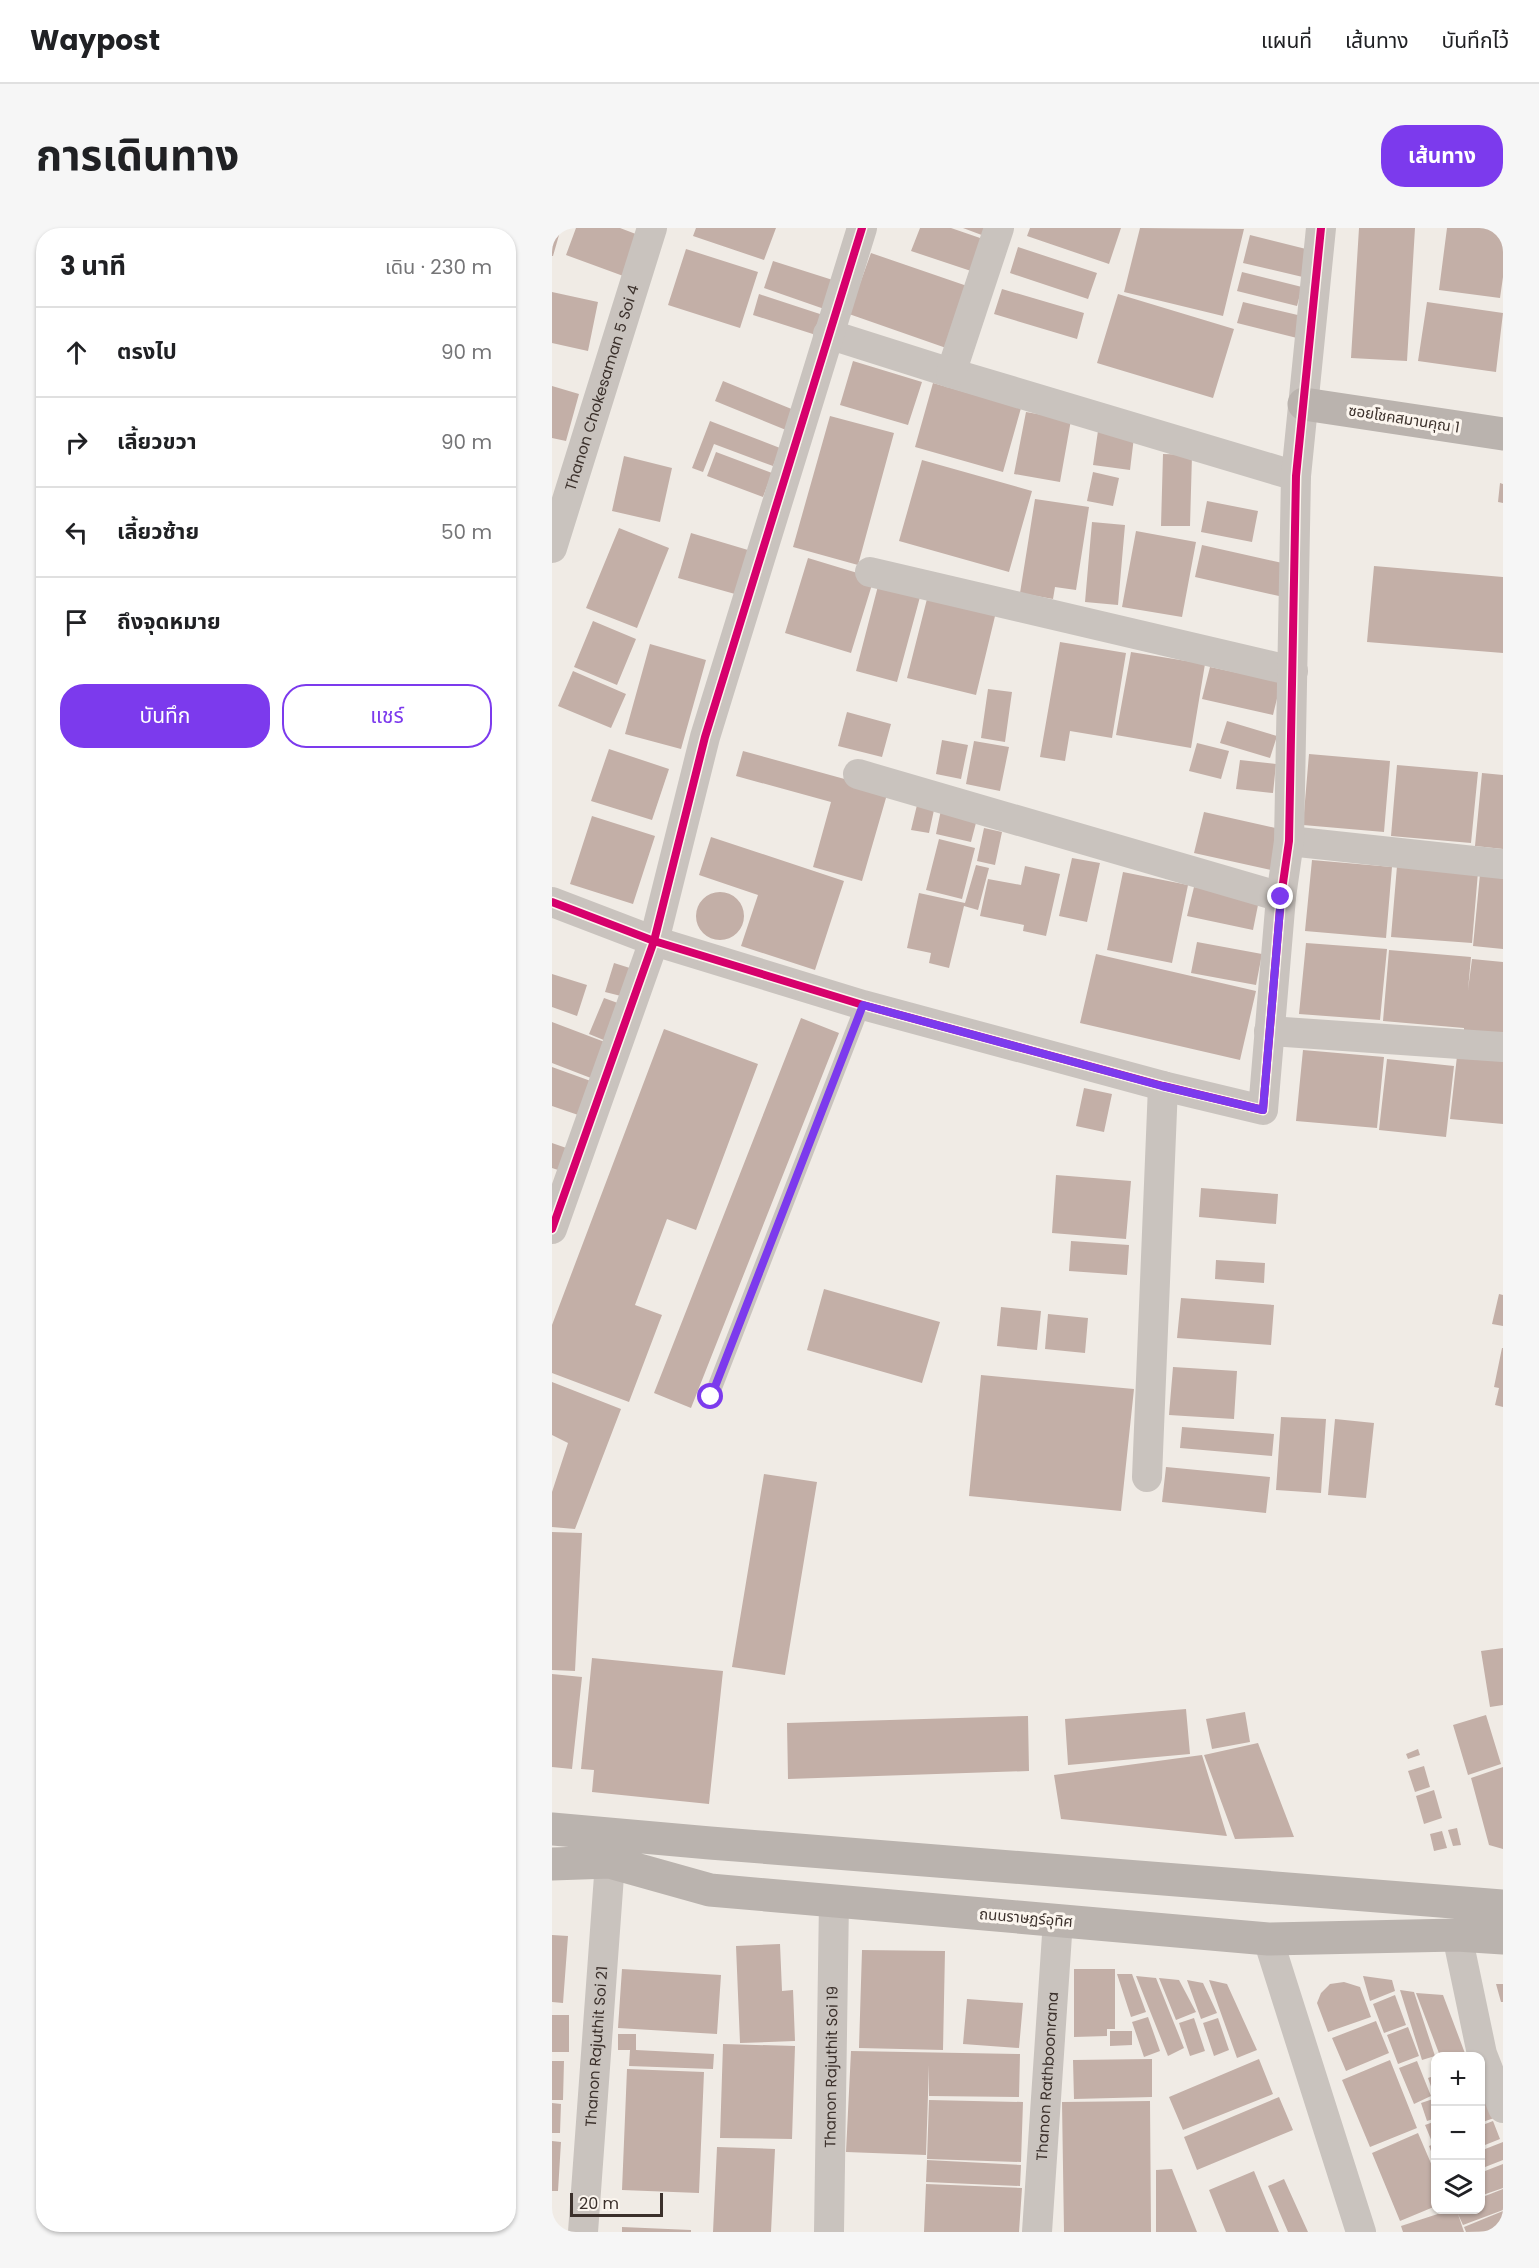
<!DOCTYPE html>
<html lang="th">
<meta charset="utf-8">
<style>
:root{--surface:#fff;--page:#f6f6f6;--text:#202124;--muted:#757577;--line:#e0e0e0;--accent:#7c3aed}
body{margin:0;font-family:Poppins,"Noto Sans Thai",sans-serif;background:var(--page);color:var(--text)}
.controls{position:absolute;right:18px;bottom:18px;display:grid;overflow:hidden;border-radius:12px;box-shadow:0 2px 4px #0004}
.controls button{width:54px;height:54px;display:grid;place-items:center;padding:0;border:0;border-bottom:2px solid var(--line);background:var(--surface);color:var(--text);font:30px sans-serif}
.scale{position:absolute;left:18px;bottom:15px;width:93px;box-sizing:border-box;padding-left:6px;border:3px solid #3b302b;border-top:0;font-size:16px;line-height:21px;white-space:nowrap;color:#3b302b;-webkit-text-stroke:4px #fbf5ee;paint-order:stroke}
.stop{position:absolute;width:18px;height:18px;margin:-14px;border:4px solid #7c3aed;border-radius:50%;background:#fff}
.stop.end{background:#7c3aed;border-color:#fff;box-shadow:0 2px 6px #0008}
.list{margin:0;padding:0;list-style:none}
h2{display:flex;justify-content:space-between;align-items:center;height:78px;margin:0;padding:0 24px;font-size:26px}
h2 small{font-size:20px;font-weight:400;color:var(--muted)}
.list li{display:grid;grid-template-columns:39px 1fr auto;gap:18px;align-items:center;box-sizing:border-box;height:90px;padding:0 24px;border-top:2px solid var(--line)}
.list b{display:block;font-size:22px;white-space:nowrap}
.list em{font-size:20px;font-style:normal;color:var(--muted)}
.actions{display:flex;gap:12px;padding:18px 24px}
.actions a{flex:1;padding:14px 0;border:2px solid var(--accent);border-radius:24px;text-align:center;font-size:21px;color:var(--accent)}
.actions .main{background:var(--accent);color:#fff}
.icon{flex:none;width:33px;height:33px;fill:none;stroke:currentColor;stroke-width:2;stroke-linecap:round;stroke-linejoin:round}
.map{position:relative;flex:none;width:951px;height:2004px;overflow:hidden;border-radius:24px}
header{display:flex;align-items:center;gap:36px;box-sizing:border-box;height:84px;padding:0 30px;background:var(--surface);border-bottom:2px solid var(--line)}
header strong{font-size:28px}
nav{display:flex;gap:33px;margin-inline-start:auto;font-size:21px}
.intro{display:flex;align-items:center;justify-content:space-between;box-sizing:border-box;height:144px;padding:0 36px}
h1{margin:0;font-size:42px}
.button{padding:15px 27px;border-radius:24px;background:var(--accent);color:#fff;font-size:21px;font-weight:700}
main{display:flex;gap:36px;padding:0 36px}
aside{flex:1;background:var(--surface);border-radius:24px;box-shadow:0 2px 4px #0004}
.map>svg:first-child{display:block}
</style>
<header>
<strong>Waypost</strong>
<nav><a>แผนที่</a><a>เส้นทาง</a><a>บันทึกไว้</a></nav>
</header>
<div class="intro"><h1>การเดินทาง</h1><a class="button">เส้นทาง</a></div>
<main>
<aside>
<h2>3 นาที<small>เดิน · 230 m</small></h2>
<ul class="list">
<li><svg class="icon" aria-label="ahead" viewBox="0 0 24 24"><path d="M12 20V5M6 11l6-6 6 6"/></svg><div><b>ตรงไป</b></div><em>90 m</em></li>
<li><svg class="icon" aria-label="right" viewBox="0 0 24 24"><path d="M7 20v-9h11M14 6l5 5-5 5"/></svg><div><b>เลี้ยวขวา</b></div><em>90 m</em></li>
<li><svg class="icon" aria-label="left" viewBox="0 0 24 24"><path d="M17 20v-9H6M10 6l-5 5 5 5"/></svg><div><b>เลี้ยวซ้าย</b></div><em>50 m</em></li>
<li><svg class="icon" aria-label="arrive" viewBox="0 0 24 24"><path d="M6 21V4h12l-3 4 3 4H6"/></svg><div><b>ถึงจุดหมาย</b></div></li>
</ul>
<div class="actions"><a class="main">บันทึก</a><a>แชร์</a></div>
</aside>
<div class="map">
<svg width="951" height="2004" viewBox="0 0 951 2004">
<rect width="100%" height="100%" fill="#f0ebe5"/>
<path fill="#c3afa7" d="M0 0H9L1 28H0Z
M24 0H68L89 8 74 49 14 27Z
M144 0H224L212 32 141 8Z
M368 0H399L431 11 419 43 359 23Z
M411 0H438L435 9Z
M478 0H569L557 36 475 8Z
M588 0 692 1 671 88 572 64Z
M807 0H863L855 133 799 130Z
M895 0H951V49L948 70 887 62Z
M698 7 762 23 755 50 691 35Z
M466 19 545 45 536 71 458 45Z
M134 21 206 44 188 100 116 77Z
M319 25 418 59 397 121 297 86Z
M221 33 287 54 278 83 212 60Z
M690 44 750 59 745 78 685 63Z
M450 61 532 85 525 111 442 86Z
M0 64 46 74 36 123 0 115Z
M207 66 271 87 264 107 201 87Z
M566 66 682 101 661 170 545 135Z
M691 74 750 88 745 110 685 95Z
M875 74 951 85 944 144 866 133Z
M301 133 370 154 356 197 288 177Z
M171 153 242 182 234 202 163 173Z
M381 155 469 180 451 244 363 219Z
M0 158 27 166 14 213 0 210Z
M474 184 519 192 508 254 462 246Z
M278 188 342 205 306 337 241 319Z
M158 193 228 220 221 238 162 216 151 244 140 240Z
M546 203 582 209 578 242 541 237Z
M164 224 220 245 211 269 155 248Z
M611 226 640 227 638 298H609Z
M72 228 120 240 108 294 60 283Z
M370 232 480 263 457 344 347 313Z
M541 244 567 250 561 278 535 273Z
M948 255 951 256V275L946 274Z
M483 271 537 279 524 362 503 359 501 371 468 365Z
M655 273 706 283 700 314 649 304Z
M540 294 573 297 566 377 533 374Z
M67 300 117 320 85 400 34 380Z
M584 303 644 314 630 389 570 379Z
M139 305 196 322 183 366 126 350Z
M650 317 735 336 727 368 643 349Z
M256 330 322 350 299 425 233 405Z
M822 338 951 349V425L815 414Z
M326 358 368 369 345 454 304 443Z
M376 367 444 384 424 467 355 450Z
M41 393 84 411 65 457 22 439Z
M508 414 574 425 560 510 518 503 513 533 488 529Z
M98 416 154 432 129 521 73 506Z
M579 424 653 436 639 520 564 507Z
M658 439 729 454 721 487 650 471Z
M21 443 74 466 59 500 6 478Z
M436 461 460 464 453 514 429 510Z
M295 484 339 496 330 529 286 518Z
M675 493 725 508 718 530 668 515Z
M390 512 416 517 409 551 384 546Z
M422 513 457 519 448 563 414 556Z
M645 515 677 523 669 551 637 543Z
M57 521 117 541 100 592 39 573Z
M191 523 336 563 310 653 261 639 279 574 184 548Z
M757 526 838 533 832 604 751 597Z
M688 532 724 536 721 565 684 561Z
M845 537 926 544 919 615 839 608Z
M930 545 951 547V621L923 618Z
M365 577 382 582 377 605 359 602Z
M389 582 425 591 419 614 384 606Z
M652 584 728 601 719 642 642 625Z
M40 588 103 608 81 676 18 656Z
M432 600 450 604 443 637 425 633Z
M159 609 292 653 263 742 189 718 206 667 147 647Z
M387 611 423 620 410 671 374 662Z
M520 630 548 635 535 694 507 688Z
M760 632 840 639 834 710 753 703Z
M424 637 437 640 426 682 412 678 397 740 377 735 379 725 355 720 367 665 413 675Z
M473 638 508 646 494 708 471 703 472 697 428 688 436 651 469 657Z
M845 638 926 644 920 715 839 709Z
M571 644 636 657 620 735 555 722Z
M928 646 951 648V721L921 718Z
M642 659 707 672 701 702 635 688Z
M144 688a24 24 0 1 1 48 0a24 24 0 1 1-48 0Z
M645 714 710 726 704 757 639 745Z
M754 715 835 721 828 792 747 786Z
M837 722 919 729 916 762 920 731 951 734V806L912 802V800L831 793Z
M544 726 704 763 688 832 528 795Z
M62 735 81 741 73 769 53 764Z
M0 746 35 757 25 788 0 779Z
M52 770 74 778 59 815 37 806Z
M249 790 287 805 139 1180 102 1165Z
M0 794 58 816 44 852 0 835Z
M112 801 206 836 144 1002 115 991 83 1077 110 1087 77 1174 0 1145V1097Z
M906 819 951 824V896L898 891Z
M751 822 832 829 825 900 744 893Z
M835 831 902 838 894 909 827 902Z
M0 839 47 856 35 890 0 878Z
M532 860 560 866 552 904 524 898Z
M0 915 23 923 15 945 0 940Z
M504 947 579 953 574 1011 500 1005Z
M649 960 726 966 724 996 647 989Z
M519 1013 577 1017 575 1047 517 1043Z
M664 1032 713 1035 712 1055 663 1051Z
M272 1061 388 1094 370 1155 255 1122Z
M947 1066 951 1067V1098L940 1096Z
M629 1070 722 1077 719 1117 625 1110Z
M449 1079 489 1083 485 1122 445 1118Z
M496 1086 536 1090 533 1125 493 1121Z
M950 1120H951V1179L943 1177 947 1160 942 1159Z
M621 1139 685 1143 682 1191 617 1187Z
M429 1147 582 1161 569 1283 417 1268Z
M0 1154 69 1181 23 1301 0 1299V1264L16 1215 0 1207Z
M729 1189 774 1191 769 1265 724 1262Z
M783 1191 822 1195 814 1270 776 1267Z
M630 1199 722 1206 720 1228 628 1220Z
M614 1239 718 1249 714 1285 610 1274Z
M212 1246 265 1254 233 1447 180 1439Z
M0 1304 30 1305 23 1443 0 1442Z
M951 1420V1477L938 1479 929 1423Z
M40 1430 171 1443 157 1576 40 1564 42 1542 29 1541Z
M0 1446 30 1449 20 1541 0 1539Z
M634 1481 638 1526 516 1537 513 1491Z
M693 1484 698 1514 660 1521 654 1491Z
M934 1487 949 1536 916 1547 901 1497Z
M476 1488 477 1543 236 1551 235 1495Z
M706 1515 742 1609 683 1611 652 1527Z
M866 1521 868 1527 856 1531 854 1526Z
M650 1527 675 1608 509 1591 502 1547Z
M872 1538 878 1559 863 1564 856 1543Z
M951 1539V1621L937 1617 919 1550Z
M882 1562 890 1590 872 1596 864 1568Z
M905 1600 909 1617 901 1618 896 1602Z
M890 1603 895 1620 882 1623 878 1606Z
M0 1707 16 1708 11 1775 0 1774Z
M228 1716 230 1763 241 1762 243 1813 188 1815 184 1718Z
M310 1722 393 1723 391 1822 307 1820Z
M70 1741 169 1747 165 1806 66 1800Z
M522 1741H563V1801H555V1808L522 1809Z
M565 1746H580L594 1784 579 1789Z
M584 1748 604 1750 632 1820 616 1828Z
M811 1748 840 1752 843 1763 818 1773Z
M607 1750 627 1752 644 1784 624 1792Z
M635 1752 651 1755 665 1785 649 1791Z
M657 1752 675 1756 705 1822 685 1830Z
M792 1754 808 1759 819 1789 776 1804 765 1775 769 1765 778 1756Z
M944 1756H951V1774H949Z
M848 1762 862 1764 883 1828 870 1832Z
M864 1765 891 1767 914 1828H888Z
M843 1767 854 1797 832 1805 821 1776Z
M415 1771 471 1775 467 1820 411 1816Z
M0 1787H17V1824H0Z
M596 1789 608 1823 592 1829 580 1794Z
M642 1790 653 1823 638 1828 627 1795Z
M666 1790 677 1822 662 1828 651 1795Z
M824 1793 837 1825 794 1843 780 1810Z
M856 1799 867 1828 846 1836 835 1807Z
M558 1803H580V1817L558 1818Z
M66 1806H84V1822L162 1826 161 1841 77 1838 78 1822H66Z
M171 1816 243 1818 240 1911 168 1910Z
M299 1823 468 1826 467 1869 377 1868V1837L374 1927 294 1924Z
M600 1831V1869L522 1871 521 1832Z
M707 1831 721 1866 631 1902 617 1869Z
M838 1832 865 1900 818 1919 790 1852Z
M0 1833H12L11 1872H0Z
M865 1833 879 1868 862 1876 847 1840Z
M75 1841 152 1844 147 1965 70 1962Z
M884 1847V1870H883L876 1850Z
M727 1869 741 1902 645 1942 632 1909Z
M884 1870V1890L875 1893 869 1875Z
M377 1872 471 1874 469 1934 375 1931Z
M598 1873 599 2004H512L510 1874Z
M936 1874 942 1890 928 1895V1876Z
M0 1875 9 1876 8 1905H0Z
M884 1893V1913L880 1914 873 1897Z
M941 1893 948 1911 928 1919V1898Z
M866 1905 884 1947V1978L848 1993 820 1925Z
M0 1913 9 1914 6 1963H0Z
M951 1914V1932L928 1941V1923Z
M884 1915V1934H883L877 1918Z
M165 1919 223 1921 219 2004H161Z
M375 1932 469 1937 468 1958 374 1954Z
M951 1936V1960L928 1968V1945Z
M620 1941 645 2004H604V1942Z
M702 1943 727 2004H674L657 1962Z
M732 1951 756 2004H736L716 1958Z
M374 1956 470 1960 467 2004H372Z
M951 1961V1982L911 1997 906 1986 912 2004H851L849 1998 898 1982H928V1970Z
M951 1983V2003L914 2004 912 1999Z
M70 1999 139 2002V2004H70Z"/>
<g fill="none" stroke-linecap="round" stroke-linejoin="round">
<path stroke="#c9c3be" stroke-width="15" d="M159 1169 311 777"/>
<g stroke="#c9c3be" stroke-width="30">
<path d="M276 106 399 145 744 248"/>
<path d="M399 145 447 0"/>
<path id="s1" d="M0 320 100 0"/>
<path d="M318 344 741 443"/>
<path d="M306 546 729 669"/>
<path d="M737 613 951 636"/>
<path d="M0 674 102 713 311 777 611 858 711 882 729 669 737 613 744 248 769 0"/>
<path d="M717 803 951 819"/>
<path d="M0 1001 102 713 153 509 310 0"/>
<path d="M595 1249 611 858"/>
<path d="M905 1707 930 1826 951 1880"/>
<path d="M716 1711 809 2004"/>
<path id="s2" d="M31 2004 58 1634"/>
<path id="s3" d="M277 2004 282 1673"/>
<path id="s4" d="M485 2004 506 1692"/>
</g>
<path stroke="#bab3ae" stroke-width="33" d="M752 176 951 206
M0 1601 158 1615 951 1678
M0 1636 58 1634 158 1662 716 1711 905 1707 951 1710"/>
<defs>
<path id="cycleway" d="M0 674 102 713 311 777 611 858 711 882 729 669 737 613 744 248 769 0
M0 1001 102 713 153 509 310 0"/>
</defs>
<use href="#cycleway" stroke="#fbf5ee" stroke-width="11"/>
<use href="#cycleway" stroke="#d6006c" stroke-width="8"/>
</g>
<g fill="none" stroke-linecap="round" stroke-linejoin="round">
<path stroke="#7c3aed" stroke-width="8" d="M159 1169 311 777 610 858 711 882 729 669"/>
</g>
<g text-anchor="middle" stroke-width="6" stroke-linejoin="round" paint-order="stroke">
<g font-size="15" fill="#3b302b" stroke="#fbf5ee">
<text dy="5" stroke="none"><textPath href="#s1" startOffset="168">Thanon Chokesaman 5 Soi 4</textPath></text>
<text transform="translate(852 191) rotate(9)" y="5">ซอยโชคสมานคุณ 1</text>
<text transform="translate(474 1690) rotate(5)" y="5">ถนนราษฏร์อุทิศ</text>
<text dy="5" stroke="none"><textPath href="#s2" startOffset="186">Thanon Rajuthit Soi 21</textPath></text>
<text dy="5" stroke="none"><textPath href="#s3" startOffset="165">Thanon Rajuthit Soi 19</textPath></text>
<text dy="5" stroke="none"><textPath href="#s4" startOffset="156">Thanon Rathboonrana</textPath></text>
</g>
</g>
</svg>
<div class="controls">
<button>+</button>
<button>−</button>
<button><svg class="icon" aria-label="layers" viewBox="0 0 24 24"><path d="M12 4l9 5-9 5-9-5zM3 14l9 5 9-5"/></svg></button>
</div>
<div class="scale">20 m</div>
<div class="stop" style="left:159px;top:1169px"></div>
<div class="stop end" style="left:729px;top:669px"></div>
</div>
</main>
